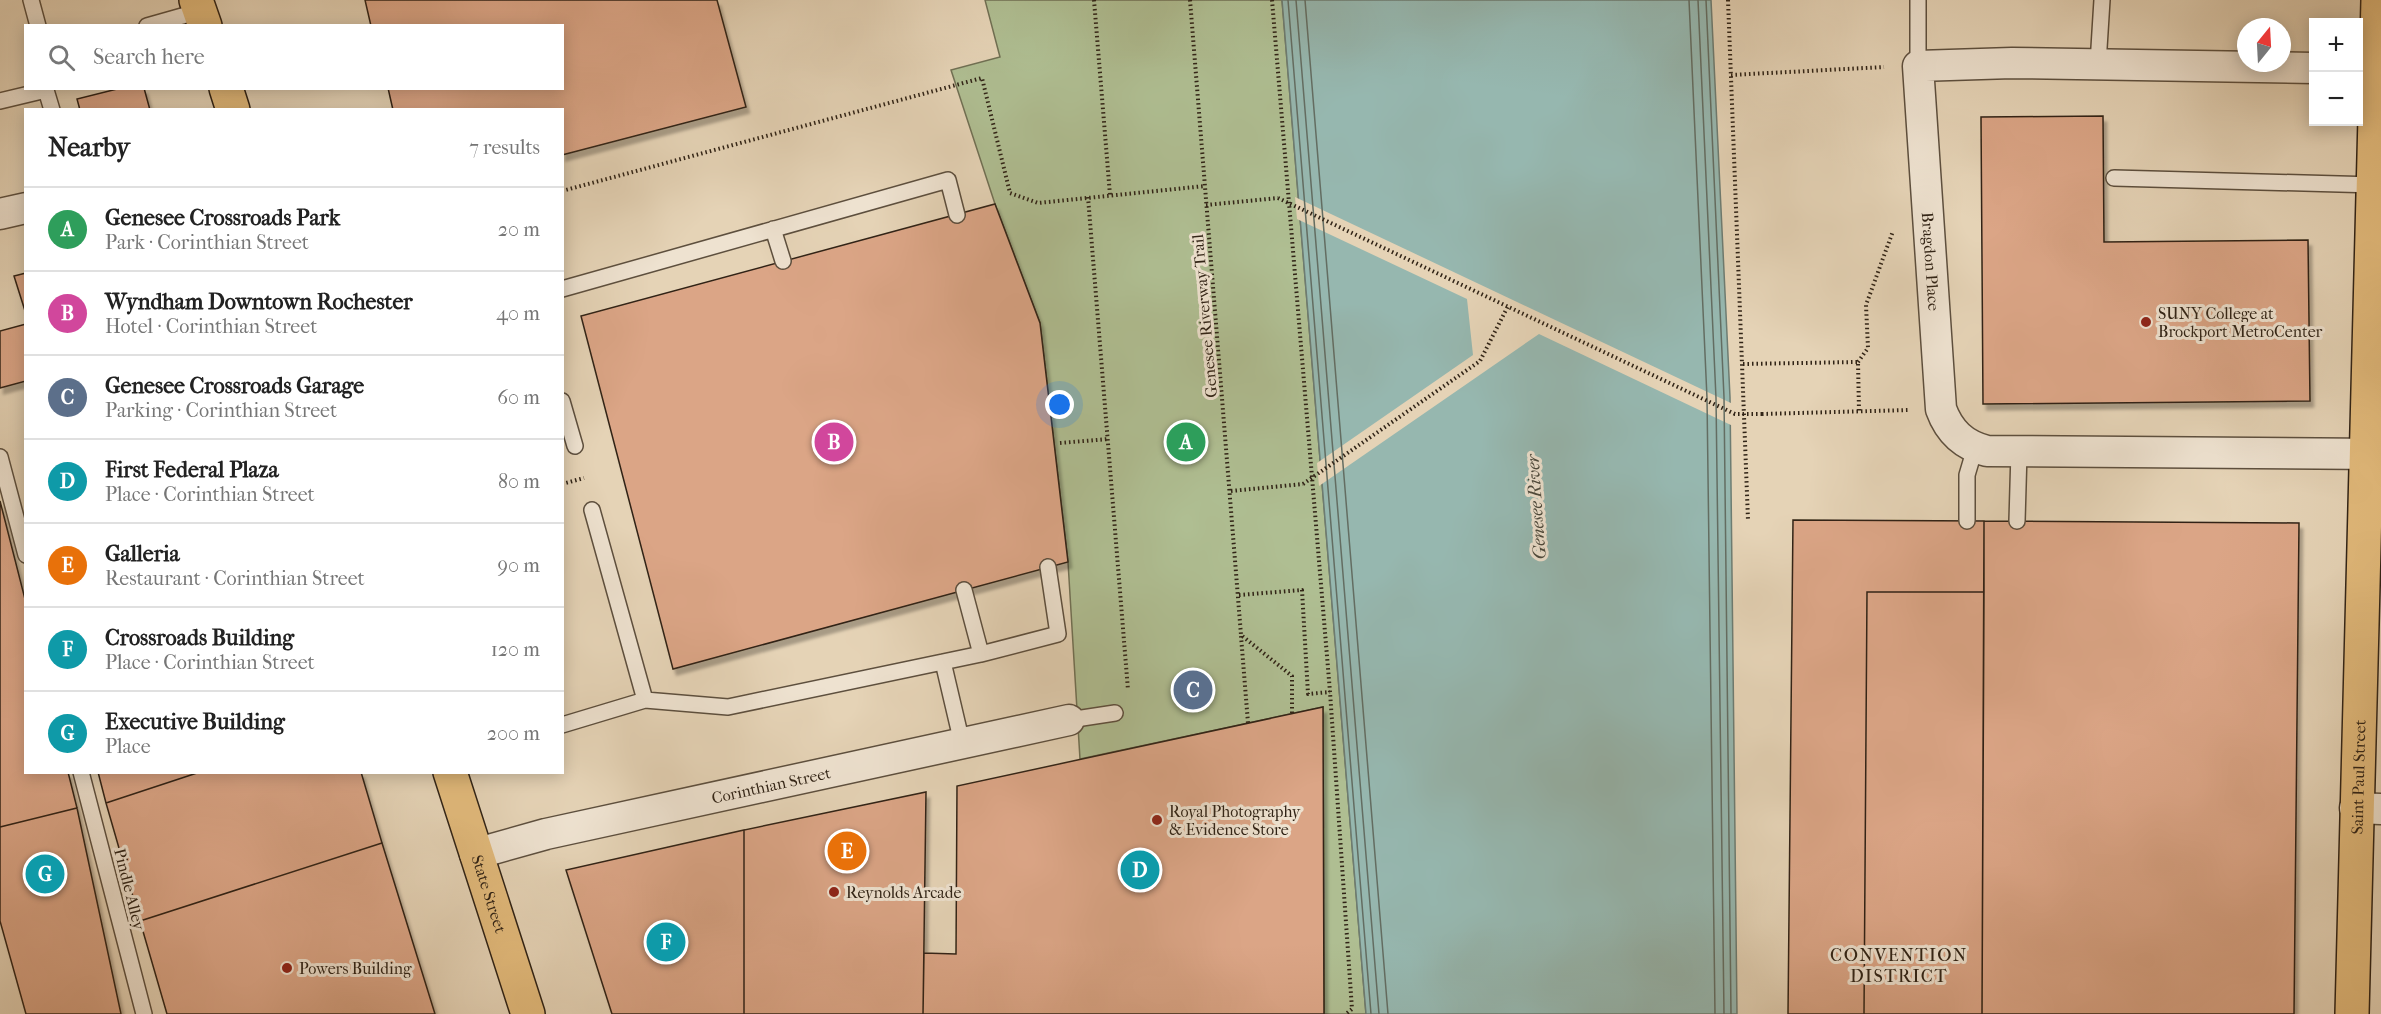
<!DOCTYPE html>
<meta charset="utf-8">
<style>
:root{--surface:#fff;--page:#f2f2f2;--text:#222;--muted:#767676;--line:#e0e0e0;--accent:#8f2418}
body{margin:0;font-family:"IM FELL French Canon",serif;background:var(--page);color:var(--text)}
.controls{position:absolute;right:18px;top:18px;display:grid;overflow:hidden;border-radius:0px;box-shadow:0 3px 15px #0003}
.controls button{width:54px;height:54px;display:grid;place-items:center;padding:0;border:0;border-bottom:2px solid var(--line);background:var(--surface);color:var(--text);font:30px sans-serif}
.compass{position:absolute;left:2237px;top:18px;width:54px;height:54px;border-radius:50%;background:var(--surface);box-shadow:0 3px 15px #0003;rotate:18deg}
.you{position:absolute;left:1060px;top:405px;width:21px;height:21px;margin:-15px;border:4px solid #fff;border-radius:50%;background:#1a73e8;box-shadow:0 0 0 9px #1a73e833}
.badge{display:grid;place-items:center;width:39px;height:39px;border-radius:50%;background:var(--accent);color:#fff;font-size:20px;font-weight:700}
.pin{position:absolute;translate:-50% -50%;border:3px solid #fff;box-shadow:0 2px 6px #0006}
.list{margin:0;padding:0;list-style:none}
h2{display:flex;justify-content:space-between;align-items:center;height:78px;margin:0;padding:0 24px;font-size:26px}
h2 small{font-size:20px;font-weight:400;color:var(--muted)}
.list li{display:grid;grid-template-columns:39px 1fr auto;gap:18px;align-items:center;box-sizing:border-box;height:84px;padding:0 24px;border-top:2px solid var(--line)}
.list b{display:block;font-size:22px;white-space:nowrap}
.list p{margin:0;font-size:20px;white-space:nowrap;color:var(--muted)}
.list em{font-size:20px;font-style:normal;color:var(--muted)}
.icon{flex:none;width:33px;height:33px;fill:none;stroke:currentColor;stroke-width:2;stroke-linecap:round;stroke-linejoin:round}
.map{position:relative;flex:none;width:2381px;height:1014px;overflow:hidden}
.search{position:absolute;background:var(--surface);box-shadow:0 3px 15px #0003;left:24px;top:24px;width:540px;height:66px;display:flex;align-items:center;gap:15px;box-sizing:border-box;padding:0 21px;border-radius:0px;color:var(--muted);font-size:22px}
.panel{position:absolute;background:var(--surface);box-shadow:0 3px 15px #0003;left:24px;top:108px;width:540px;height:666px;border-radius:0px}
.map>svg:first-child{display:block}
</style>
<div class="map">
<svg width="2381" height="1014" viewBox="0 0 2381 1014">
<defs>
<filter id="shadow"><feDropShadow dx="3.5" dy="6" stdDeviation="1.5" flood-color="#0004"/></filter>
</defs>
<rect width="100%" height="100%" fill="#e5d3b6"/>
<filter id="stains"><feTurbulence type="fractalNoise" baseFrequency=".00333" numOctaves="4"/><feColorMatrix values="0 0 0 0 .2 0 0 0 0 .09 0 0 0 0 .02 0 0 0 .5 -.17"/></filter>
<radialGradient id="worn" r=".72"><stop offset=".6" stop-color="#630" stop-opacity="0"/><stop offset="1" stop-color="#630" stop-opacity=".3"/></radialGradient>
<path fill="#afbe92" stroke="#707054" stroke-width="1.5" d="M985 0H1282L1366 1014H1324L1323 707 1080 759 1068 562 1040 323 995 204 951 70 1000 57Z"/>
<path fill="#96b7af" stroke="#6d7c72" stroke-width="1.5" d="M1282 0H1711L1730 397 1737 1014H1366Z"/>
<path fill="#e5d3b6" d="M1295 197 1733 404V426L1539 334 1319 486 1317 463 1473 355 1467 299 1297 219Z"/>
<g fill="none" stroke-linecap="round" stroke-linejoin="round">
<path stroke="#636d62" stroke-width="1.5" d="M1288 0 1371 1014
M1296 0 1379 1014
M1305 0 1388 1014
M1689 0 1707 398 1715 1014
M1698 0 1716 398 1724 1014
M1706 0 1724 397 1731 1014"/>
</g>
<path fill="#dba586" stroke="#302316" stroke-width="1.5" filter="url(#shadow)" d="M365 0H717L746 107 562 155V110H393L388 88H562V26H371Z
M121 88H144L150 110H80L77 99Z
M2103 116 2104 242 2308 240 2310 401 1983 404 1981 117Z
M995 204 1040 323 1068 562 673 669 581 316Z
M26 273V314L14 276Z
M26 324V381L0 388V331Z
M0 501 26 603V772H68L77 808 0 827Z
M1793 520 1984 521V592H1867L1864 1014H1788Z
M1984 521 2299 523 2294 1014H1982Z
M1867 592H1984L1982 1014H1864Z
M1323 707 1324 1014H923L924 953 956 954 957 786Z
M98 772H200L106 803Z
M200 772H361L382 843 140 921 106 803Z
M926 792 923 1014H744V830Z
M77 808 121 1014H26L0 921V827Z
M744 830V1014H612L566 870Z
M382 843 435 1014H167L140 921Z"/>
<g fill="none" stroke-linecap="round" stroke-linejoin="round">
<defs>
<path id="lane" d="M31 0 38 26
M147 26 200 11
M2098 64 2102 0
M1918 66V0
M0 101 46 90 52 110
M2114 178 2375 185
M773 229 783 261
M562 289 948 180 957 215
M562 401 575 446
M0 457 26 555
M1967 521V475L1975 448
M2017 521 2019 452
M964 590 981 654
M943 662 962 743
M645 700 728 707 981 654 1058 634 1048 567
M1069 720 1115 713
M562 725 645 700 592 510
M81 772 144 1014"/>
<g id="street">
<path id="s1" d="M2314 68 2012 63 1918 66 1941 409C1949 431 1963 445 1987 451L2381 454"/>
<path d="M0 214 26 208"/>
<path d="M2355 808 2381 809"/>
<path id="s2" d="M475 854 546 834 1069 720"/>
</g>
<g id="primary">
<path d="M196 0 205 26"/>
<path d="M226 88 233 110"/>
<path id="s3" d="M450 772 528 1014"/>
<path id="s4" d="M2352 1014 2378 0"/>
</g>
</defs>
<use href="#lane" stroke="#5d4f3e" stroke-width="18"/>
<use href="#street" stroke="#5d4f3e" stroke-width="33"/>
<use href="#primary" stroke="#302316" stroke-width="36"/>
<path stroke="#302316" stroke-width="4" stroke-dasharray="1.5 3" stroke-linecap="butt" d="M1094 0 1110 195
M1190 0 1241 635 1292 676V713
M1272 0 1330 692 1352 1009 1346 1014
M1728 0 1748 520
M1731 75 1884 67
M562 191 982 78 1010 193 1038 203 1205 186
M1088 197 1128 690
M1206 205 1278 198
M1858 362 1868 348 1866 305 1893 231
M1743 364 1858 362 1859 411
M1762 414 1908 410
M1060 443 1108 439
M562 484 584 478
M1231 491 1303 484
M1239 595 1302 590 1308 694 1330 692
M1241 636 1248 723"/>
<use href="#lane" stroke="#eee2d0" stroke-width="15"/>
<use href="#street" stroke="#eee2d0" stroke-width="30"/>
<use href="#primary" stroke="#e2ba7b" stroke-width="33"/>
<path stroke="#302316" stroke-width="4" stroke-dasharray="1.5 3" stroke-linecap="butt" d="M1278 198 1735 414H1762
M1303 484 1480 361 1508 306"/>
</g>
<g fill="#8f2418" stroke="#eee2d0" stroke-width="2">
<circle cx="2146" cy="322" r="6"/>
<circle cx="1157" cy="820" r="6"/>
<circle cx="834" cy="892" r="6"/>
<circle cx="287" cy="968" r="6"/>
</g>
<g text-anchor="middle" stroke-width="6" stroke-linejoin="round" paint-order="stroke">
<g font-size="16" fill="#302316" stroke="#eee2d0">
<text dy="6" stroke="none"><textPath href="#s1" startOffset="592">Bragdon Place</textPath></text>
<text transform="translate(1204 316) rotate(-95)" y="6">Genesee Riverway Trail</text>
<text dy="6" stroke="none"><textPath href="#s4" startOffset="237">Saint Paul Street</textPath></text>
<text dy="6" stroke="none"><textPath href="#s2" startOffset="304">Corinthian Street</textPath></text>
<text transform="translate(130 889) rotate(76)" y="6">Pindle Alley</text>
<text dy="6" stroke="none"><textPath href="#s3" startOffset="128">State Street</textPath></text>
</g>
<g font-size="16" fill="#302316" stroke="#eee2d0" text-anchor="start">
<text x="2158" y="319">SUNY College at<tspan x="2158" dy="18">Brockport MetroCenter</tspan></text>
<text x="1169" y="817">Royal Photography<tspan x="1169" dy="18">&amp; Evidence Store</tspan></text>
<text x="846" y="898">Reynolds Arcade</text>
<text x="299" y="974">Powers Building</text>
</g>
<g font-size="18" font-style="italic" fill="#4a483c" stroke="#eee2d0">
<text transform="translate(1536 507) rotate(-94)" y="6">Genesee River</text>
</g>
<g font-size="18" letter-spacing="1.5" fill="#302316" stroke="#eee2d0">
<text x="1899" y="961">CONVENTION<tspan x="1899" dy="21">DISTRICT</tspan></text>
</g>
</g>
<rect width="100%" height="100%" filter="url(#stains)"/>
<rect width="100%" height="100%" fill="url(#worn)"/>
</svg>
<div class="controls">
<button>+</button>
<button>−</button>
</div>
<svg class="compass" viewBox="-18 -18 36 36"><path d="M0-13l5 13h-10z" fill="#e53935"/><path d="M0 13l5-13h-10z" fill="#767676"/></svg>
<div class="you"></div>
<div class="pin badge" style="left:1186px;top:442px;background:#2e9e5b">A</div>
<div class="pin badge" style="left:834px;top:442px;background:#d1479c">B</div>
<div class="pin badge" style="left:1193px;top:690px;background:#5c6f8a">C</div>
<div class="pin badge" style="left:1140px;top:870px;background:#0f9aa8">D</div>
<div class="pin badge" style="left:847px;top:851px;background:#e8710a">E</div>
<div class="pin badge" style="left:666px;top:942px;background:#0f9aa8">F</div>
<div class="pin badge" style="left:45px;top:874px;background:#0f9aa8">G</div>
<div class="search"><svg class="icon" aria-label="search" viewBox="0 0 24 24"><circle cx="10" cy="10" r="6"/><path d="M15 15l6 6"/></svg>Search here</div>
<section class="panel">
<h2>Nearby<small>7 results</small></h2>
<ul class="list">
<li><span class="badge" style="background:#2e9e5b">A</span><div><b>Genesee Crossroads Park</b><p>Park · Corinthian Street</p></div><em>20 m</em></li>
<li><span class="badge" style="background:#d1479c">B</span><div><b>Wyndham Downtown Rochester</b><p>Hotel · Corinthian Street</p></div><em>40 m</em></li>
<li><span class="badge" style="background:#5c6f8a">C</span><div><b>Genesee Crossroads Garage</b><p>Parking · Corinthian Street</p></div><em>60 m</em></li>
<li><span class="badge" style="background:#0f9aa8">D</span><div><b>First Federal Plaza</b><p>Place · Corinthian Street</p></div><em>80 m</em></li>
<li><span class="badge" style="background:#e8710a">E</span><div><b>Galleria</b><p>Restaurant · Corinthian Street</p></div><em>90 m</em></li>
<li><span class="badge" style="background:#0f9aa8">F</span><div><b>Crossroads Building</b><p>Place · Corinthian Street</p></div><em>120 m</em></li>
<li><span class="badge" style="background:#0f9aa8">G</span><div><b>Executive Building</b><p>Place</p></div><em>200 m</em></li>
</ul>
</section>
</div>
